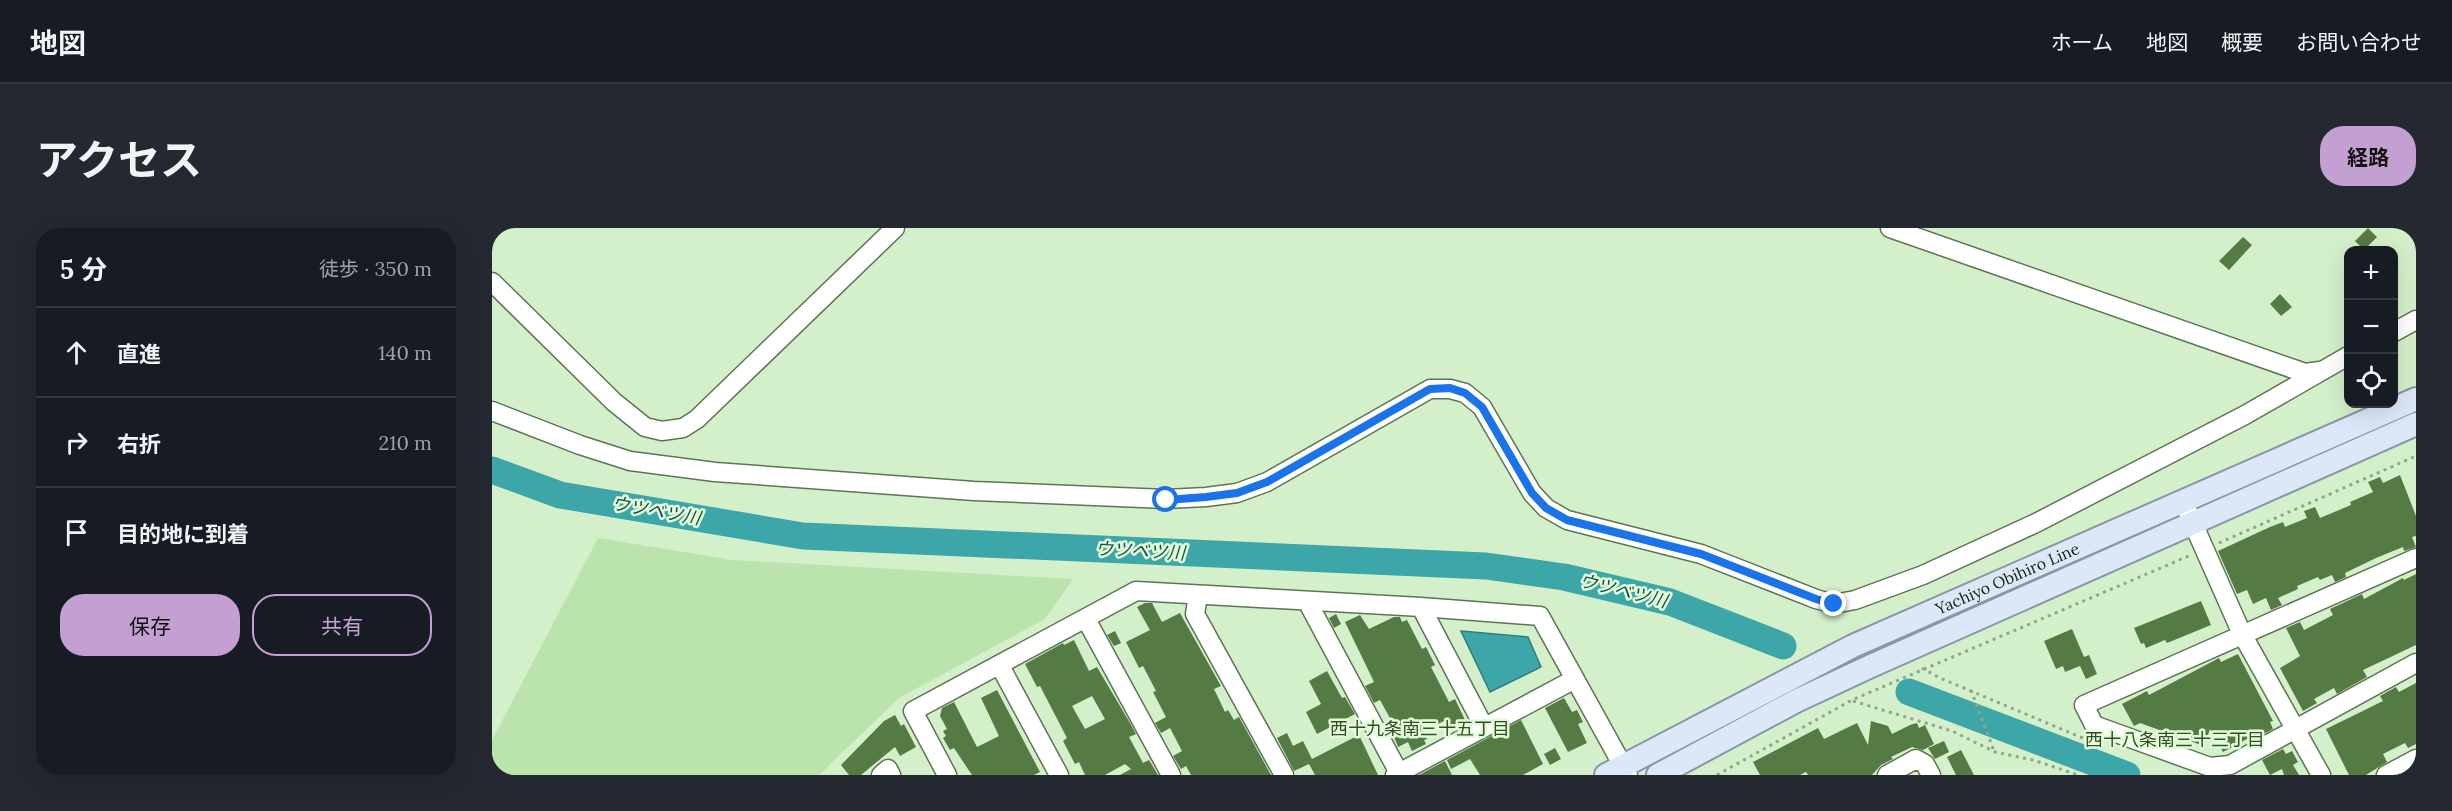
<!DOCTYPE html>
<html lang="ja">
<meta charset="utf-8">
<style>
:root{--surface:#171b24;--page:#242831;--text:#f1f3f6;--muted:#9ea1a6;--line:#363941;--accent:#c49fd2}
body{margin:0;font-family:Lora,"Noto Sans JP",serif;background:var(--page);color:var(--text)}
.controls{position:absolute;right:18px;top:18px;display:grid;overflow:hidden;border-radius:12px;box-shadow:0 6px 24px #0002}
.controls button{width:54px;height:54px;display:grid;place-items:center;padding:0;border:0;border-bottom:2px solid var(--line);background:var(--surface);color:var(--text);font:30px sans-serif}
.stop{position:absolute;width:18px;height:18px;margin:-14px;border:4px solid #1a73e8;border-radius:50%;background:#fff}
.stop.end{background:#1a73e8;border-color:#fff;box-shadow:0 2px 6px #0008}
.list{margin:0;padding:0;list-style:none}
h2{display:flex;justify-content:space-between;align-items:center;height:78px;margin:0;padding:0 24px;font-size:26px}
h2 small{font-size:20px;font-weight:400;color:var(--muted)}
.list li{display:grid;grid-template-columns:39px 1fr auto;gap:18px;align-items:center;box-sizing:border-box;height:90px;padding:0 24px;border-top:2px solid var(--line)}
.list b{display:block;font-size:22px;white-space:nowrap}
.list em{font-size:20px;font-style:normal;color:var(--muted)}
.actions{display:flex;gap:12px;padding:18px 24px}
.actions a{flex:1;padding:14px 0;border:2px solid var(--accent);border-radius:24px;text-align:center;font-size:21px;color:var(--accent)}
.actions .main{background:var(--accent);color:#111}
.icon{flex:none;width:33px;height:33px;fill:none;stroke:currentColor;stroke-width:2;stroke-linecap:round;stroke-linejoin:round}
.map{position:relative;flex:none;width:1924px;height:547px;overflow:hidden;border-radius:24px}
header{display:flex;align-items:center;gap:36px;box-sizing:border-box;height:84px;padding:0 30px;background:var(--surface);border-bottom:2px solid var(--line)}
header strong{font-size:28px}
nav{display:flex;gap:33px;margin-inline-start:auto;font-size:21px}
.intro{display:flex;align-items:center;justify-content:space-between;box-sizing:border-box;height:144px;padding:0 36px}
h1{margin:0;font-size:42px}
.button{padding:15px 27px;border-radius:24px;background:var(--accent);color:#111;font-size:21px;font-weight:700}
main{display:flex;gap:36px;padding:0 36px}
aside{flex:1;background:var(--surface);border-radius:24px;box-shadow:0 6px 24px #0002}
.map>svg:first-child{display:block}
</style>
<header>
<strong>地図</strong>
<nav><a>ホーム</a><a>地図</a><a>概要</a><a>お問い合わせ</a></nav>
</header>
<div class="intro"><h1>アクセス</h1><a class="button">経路</a></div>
<main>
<aside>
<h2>5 分<small>徒歩 · 350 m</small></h2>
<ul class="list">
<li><svg class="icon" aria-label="ahead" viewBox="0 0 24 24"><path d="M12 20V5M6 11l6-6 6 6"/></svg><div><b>直進</b></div><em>140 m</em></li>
<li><svg class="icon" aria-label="right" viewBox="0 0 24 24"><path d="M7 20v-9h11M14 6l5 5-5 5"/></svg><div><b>右折</b></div><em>210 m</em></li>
<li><svg class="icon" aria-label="arrive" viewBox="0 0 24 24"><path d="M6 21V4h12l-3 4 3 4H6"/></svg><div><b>目的地に到着</b></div></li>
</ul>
<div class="actions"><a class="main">保存</a><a>共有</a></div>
</aside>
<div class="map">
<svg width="1924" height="547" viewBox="0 0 1924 547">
<rect width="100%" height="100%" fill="#d4f0ca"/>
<path fill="#bbe4ad" d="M106 310 241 332 581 351 553 391 407 470 327 547H0V512Z"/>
<path fill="#3da6a9" stroke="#317e7c" stroke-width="1.5" d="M969 403 1036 409 1049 439 998 464Z"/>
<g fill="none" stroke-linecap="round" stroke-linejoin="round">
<path stroke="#3da6a9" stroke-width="27" d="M0 242 68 267 311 308 994 338 1072 349 1178 374 1291 418
M1417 464 1635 547"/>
</g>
<path fill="#537b43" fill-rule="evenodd" d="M1876 0 1885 9 1872 22 1863 13Z
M1751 9 1760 17 1737 42 1727 33Z
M1788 66 1800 79 1789 88 1778 76Z
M1908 247 1924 288V308L1920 309 1924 319 1912 323 1911 319 1884 330 1853 345 1854 349 1843 354 1840 347 1828 352 1826 349 1805 358 1806 361 1786 370 1790 377 1779 382 1774 370 1761 376 1755 362 1745 366 1726 323 1778 299 1791 294 1793 299 1815 290 1812 283 1823 279 1828 290 1859 277 1858 274 1881 264 1876 254 1888 249 1891 255Z
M1924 346V417L1871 442 1875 449 1845 466 1842 460 1822 471 1825 475 1811 483 1788 440 1808 428 1794 400 1808 394 1812 402 1841 387 1838 381 1870 366 1872 371 1911 350 1912 352Z
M1709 373 1719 397 1675 415 1673 412 1654 420 1652 415 1649 416 1642 400Z
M653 375H660L670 394 688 385 729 458 722 461 733 484 736 482 742 492 747 489 779 547H699L694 538 689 541 681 528 690 523 678 500 669 505 663 495 674 489 661 464 664 463 651 438 647 440 634 414 658 402 645 379Z
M844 386 849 396 842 400 837 390Z
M868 387 877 401 902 389H908L910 394 915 392 930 421 934 419 943 437 939 439 957 474 963 471 973 492 956 501 952 493 931 503 935 511 932 512 934 516 920 523 916 514 906 519 896 493 899 492 888 472 882 475 873 458 882 454 853 394Z
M1580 401 1592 429 1597 427 1605 446 1594 451 1588 438 1573 444 1571 438 1564 441 1552 413Z
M623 403 629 415 622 418 615 407Z
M582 412 597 443 605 439 638 495 644 506 637 509 651 535 657 532 666 547H628L639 541 633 536 613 547H593L587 534 583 536 571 513 575 510 548 458 545 459 533 436 571 415 572 417ZM600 468 613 491 593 501 580 478Z
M1746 426 1781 493 1778 494 1781 501 1768 508 1766 505 1731 524 1718 501 1712 518 1648 495 1642 498 1630 476 1655 463 1657 467 1727 430 1729 434Z
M835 443 850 470 853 469 863 486 825 506 814 484 829 476 817 453Z
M1924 455V516L1916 520 1913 515 1891 526 1895 534 1874 547H1857L1834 501 1891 473 1888 468 1904 459 1907 464Z
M505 462 548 544 542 547H480L462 520 458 522 451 510 454 508 451 503 455 501 448 488 450 480 462 474 485 519 507 508 489 470Z
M1072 470 1080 484 1085 482 1091 494 1086 496 1095 515 1076 524 1053 480Z
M403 487 409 498 412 496 424 519 408 528 403 519 369 547H357L349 537 392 493Z
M1029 492 1051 536 1031 547H988L978 531 959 541 955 532Z
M1379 493 1396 498 1400 506 1418 497 1425 495 1427 500 1433 497 1442 516 1431 522 1420 519 1399 529 1401 531 1389 537 1380 547H1316L1314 544 1308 547H1268L1261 534 1326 500 1332 511 1365 495 1376 517Z
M795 505 801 518 811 513 820 531 867 507 886 547H823L817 536 802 543 785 510Z
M1452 513 1457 524 1443 531 1436 520Z
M1063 520 1069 531 1058 537 1052 526Z
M1791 521 1794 526 1800 523 1806 534 1801 537 1807 547H1792L1790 541 1778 547 1770 532Z
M1469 522 1482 547H1464L1455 529Z
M953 533 960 547H927Z"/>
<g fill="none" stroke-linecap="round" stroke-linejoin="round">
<defs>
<path id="minor" d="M1398 0 1813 145 1828 143
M0 54 122 174 153 199 170 203 191 200 205 191 403 0
M1902 104 1924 92
M0 183 88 217 138 233 223 244 482 263 674 271 714 269 745 265 775 254 938 161H958L973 165 990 179 1040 265 1054 280 1075 292 1209 326 1324 371 1342 376 1363 372 1431 347 1544 295 1753 187 1856 128
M1696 284 1750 406 1829 547
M1924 330 1592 477 1602 497 1718 539 1738 537 1924 435
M706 367 703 386 792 547
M815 373 907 545
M929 379 992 499
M594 391 679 547
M508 438 567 547
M389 547 396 541 399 547
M455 547 421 483 644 363 929 379 1048 388 1136 547
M903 547 1083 451
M1395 547 1424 531 1433 536 1439 547
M1894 547 1924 531"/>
<g id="major">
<path id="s1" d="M1114 547 1361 418 1924 171"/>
<path d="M1166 547 1304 473 1379 438 1924 196"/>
</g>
</defs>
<use href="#minor" stroke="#5d7554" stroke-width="21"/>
<use href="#major" stroke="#8797a4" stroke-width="26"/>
<path stroke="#91a689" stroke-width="3" stroke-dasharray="3 4.5" stroke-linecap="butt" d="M1727 315 1924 228
M1430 440 1448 450 1593 511
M1479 462 1502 523
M1361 473 1460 503 1503 524 1541 532 1586 547
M1225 547 1360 472 1699 327"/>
<use href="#minor" stroke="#fff" stroke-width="18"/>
<use href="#major" stroke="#dce8f8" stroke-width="22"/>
</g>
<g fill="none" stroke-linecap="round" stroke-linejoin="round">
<path stroke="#1a73e8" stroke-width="8" d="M674 272 714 269 745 265 775 254 938 161 958 160 973 165 990 179 1040 265 1054 280 1075 292 1209 326 1324 371 1342 376"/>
</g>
<g text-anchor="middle" stroke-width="5" stroke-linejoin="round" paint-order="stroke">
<g font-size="16" fill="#151f12" stroke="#e1fdd7">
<text dy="6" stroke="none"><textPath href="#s1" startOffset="447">Yachiyo Obihiro Line</textPath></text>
</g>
<g font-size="18" font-style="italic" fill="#1c4a4b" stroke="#e1fdd7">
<text transform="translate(164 283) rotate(10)" y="6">ウツベツ川</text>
<text transform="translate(648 323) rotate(3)" y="6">ウツベツ川</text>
<text transform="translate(1131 363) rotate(14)" y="6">ウツベツ川</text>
</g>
<g font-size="18" fill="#364c2d" stroke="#e1fdd7">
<text x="928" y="507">西十九条南三十五丁目</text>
<text x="1683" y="518">西十八条南三十三丁目</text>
</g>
</g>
</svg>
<div class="controls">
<button>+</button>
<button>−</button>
<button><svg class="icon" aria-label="locate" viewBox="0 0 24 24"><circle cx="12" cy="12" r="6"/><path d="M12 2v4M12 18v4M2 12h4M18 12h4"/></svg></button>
</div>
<div class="stop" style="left:674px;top:272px"></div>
<div class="stop end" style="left:1342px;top:376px"></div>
</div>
</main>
